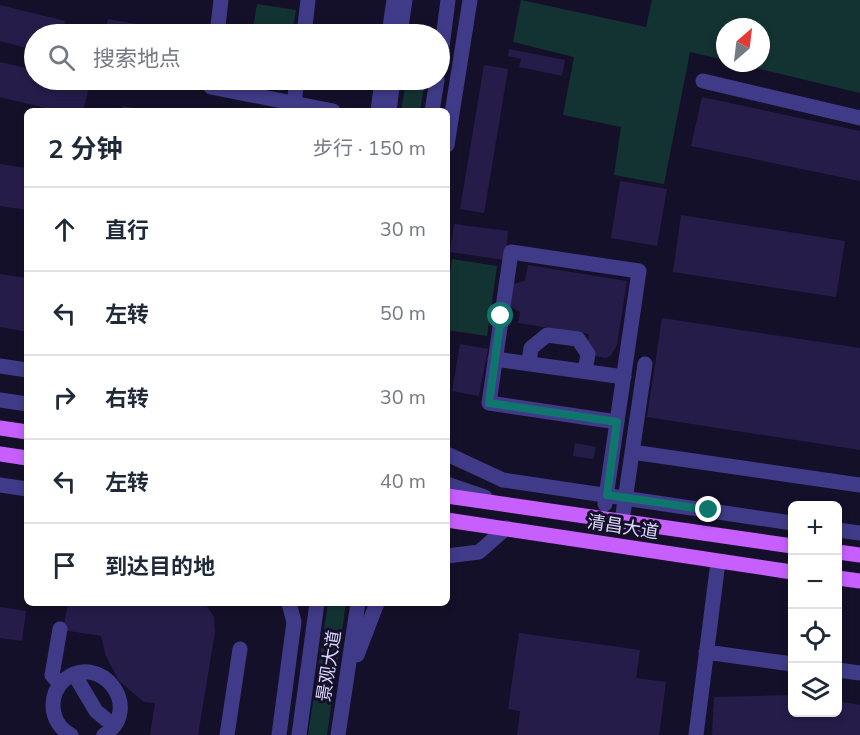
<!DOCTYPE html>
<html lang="zh">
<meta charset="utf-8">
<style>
:root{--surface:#fff;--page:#f2f2f3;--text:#1f2937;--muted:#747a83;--line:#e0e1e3}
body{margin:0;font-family:"Nunito Sans","Noto Sans SC",sans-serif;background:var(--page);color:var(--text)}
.controls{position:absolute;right:18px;bottom:18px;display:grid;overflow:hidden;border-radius:9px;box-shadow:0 3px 9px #0003}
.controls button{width:54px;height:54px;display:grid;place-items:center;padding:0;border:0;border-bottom:2px solid var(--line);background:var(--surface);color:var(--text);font:30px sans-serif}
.compass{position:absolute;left:716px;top:18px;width:54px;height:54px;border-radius:50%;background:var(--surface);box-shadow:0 3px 9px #0003;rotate:28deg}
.stop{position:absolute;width:18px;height:18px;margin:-14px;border:4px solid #0f766e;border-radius:50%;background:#fff}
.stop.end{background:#0f766e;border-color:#fff;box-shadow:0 2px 6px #0008}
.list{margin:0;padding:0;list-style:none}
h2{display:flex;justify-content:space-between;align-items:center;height:78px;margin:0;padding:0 24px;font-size:26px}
h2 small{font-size:20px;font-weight:400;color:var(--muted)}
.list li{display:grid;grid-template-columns:39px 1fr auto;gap:18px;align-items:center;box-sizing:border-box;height:84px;padding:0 24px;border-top:2px solid var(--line)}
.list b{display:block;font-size:22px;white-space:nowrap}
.list em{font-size:20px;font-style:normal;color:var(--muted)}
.icon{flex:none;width:33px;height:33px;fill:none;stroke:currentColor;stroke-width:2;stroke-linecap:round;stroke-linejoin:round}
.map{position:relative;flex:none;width:860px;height:735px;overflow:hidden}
.search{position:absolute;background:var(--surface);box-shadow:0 3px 9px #0003;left:24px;top:24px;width:426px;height:66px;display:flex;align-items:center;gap:15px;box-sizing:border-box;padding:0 21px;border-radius:33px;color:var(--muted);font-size:22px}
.panel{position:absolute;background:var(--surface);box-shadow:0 3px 9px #0003;left:24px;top:108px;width:426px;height:498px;border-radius:9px}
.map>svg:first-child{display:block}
</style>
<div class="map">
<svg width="860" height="735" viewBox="0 0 860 735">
<rect width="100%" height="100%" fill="#151029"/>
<path fill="#133333" d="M521 0 646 27 652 0H860V93L735 63H761V27H725V60L690 52 664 184 614 175 621 127 563 115 574 57 513 42Z
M257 4 296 10 292 34H252Z
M245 80H285L284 89 245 83Z
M406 80H425L420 111H401Z
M452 259 497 266 487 336 447 330V297Z
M328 603H346L327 735H308Z"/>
<path fill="#261c4a" d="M0 5 65 21 62 34H34V50L0 41Z
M108 19 186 33V34H105Z
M509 49 565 60 562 76 519 67 521 59 508 56Z
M0 62 34 70V80H71L90 84 83 111H57L0 97Z
M484 65 508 69 484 213 460 209Z
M702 97 860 131V181L691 146Z
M123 106 145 110V111H122Z
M0 164 27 168V210L0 206Z
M620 181 667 189 657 246 611 238Z
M681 215 845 241 836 297 673 272Z
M454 224 508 231 505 260 450 252Z
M528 265 627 281 617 345 611 355 606 358 595 356 588 341 589 334 518 323 520 312 510 306 513 284 525 281Z
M0 274 27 278V332L0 327Z
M662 318 860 348V450L647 417Z
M460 344 488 349 479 396 452 391Z
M575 443 596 447 593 459 573 456Z
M68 603H204L206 605 214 617 215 632 198 735H150L155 703 144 702 119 681 106 656 101 636 63 630Z
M0 607 26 611 22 641 0 638Z
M519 633 640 650 636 678 666 682 659 735H517L520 711 508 709Z
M792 695V712H838V701L860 705V735H712L714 697Z"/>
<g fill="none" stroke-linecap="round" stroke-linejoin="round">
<path stroke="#403b88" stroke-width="15" d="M217 34 221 0
M304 34 308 0
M389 34 394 0
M400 34 405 0
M440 62 448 0
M211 80V87L333 111
M703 81 860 118
M293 111 297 80
M378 111 382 80
M389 111 393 80
M432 111 437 80
M447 145 470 0
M495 359 624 377
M529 363 531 348 547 335 578 339 588 354 585 371
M0 366 27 370
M0 400 27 404
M632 452 860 485
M447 454 503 480 792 523
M447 484 485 497
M0 485 27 489
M605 504C616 426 628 349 639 271L511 252 489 403 617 422
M622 521 645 364
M838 530 860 533
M447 556 479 552 506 528
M60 629 52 675 60 684
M706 652 792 664
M357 655 377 603
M838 670 860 673
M74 674 96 711 114 726
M71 735C60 729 53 718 53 705 53 696 57 687 63 681 100 649 145 709 104 735
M227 735 240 649
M279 735 294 622 289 603
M299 735 317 603
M338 735 358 603
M696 735 718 562"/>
<path stroke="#c75fff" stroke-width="15" d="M0 428 27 432
M0 454 27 458
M447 496 792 546
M447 520 792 572
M838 552 860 555
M838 578 860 581"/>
</g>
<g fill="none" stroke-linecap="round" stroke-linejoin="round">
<path stroke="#0f766e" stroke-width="8" d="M501 316 489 403 617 422 607 495 709 510"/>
</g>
<g text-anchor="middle" stroke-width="6" stroke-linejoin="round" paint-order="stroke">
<g font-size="18" fill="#ded8ff" stroke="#151029">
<text transform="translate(623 527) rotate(9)" y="6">清昌大道</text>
<text transform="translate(329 666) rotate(-81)" y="6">景观大道</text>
</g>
</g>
</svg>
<div class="controls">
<button>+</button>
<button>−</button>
<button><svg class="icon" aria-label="locate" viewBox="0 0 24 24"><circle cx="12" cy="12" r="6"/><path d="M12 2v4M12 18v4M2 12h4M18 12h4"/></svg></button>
<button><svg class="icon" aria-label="layers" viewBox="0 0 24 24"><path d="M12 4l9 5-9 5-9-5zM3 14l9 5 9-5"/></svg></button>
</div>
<svg class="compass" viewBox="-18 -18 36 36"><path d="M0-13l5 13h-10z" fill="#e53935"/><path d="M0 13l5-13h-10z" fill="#747a83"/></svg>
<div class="stop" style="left:501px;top:316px"></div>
<div class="stop end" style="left:709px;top:510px"></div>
<div class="search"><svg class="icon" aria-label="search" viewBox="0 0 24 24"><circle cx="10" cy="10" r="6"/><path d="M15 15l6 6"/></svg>搜索地点</div>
<section class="panel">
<h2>2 分钟<small>步行 · 150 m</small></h2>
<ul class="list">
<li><svg class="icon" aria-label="ahead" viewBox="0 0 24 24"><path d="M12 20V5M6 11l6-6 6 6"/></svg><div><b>直行</b></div><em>30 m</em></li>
<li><svg class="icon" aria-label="left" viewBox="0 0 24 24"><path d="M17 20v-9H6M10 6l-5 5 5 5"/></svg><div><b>左转</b></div><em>50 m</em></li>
<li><svg class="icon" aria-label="right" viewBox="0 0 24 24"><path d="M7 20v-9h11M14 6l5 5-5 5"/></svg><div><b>右转</b></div><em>30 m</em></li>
<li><svg class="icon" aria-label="left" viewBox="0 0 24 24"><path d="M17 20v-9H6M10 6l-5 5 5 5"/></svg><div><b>左转</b></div><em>40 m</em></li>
<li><svg class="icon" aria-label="arrive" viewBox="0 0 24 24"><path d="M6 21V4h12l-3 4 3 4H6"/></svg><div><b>到达目的地</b></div></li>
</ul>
</section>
</div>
